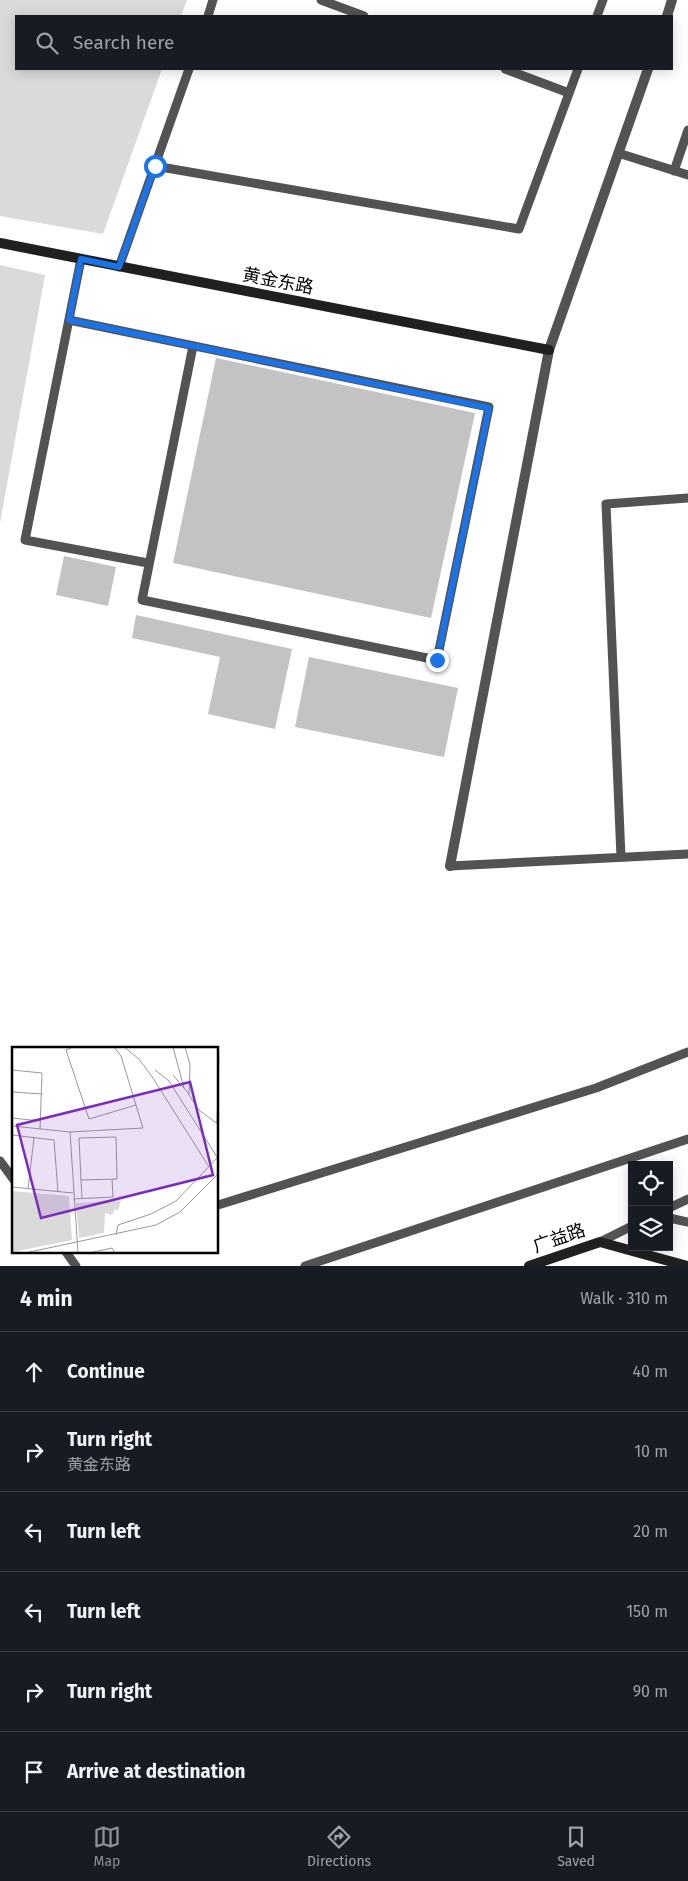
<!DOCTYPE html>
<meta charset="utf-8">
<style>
:root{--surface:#171b24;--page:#20242c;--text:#f1f3f6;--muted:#9ea1a6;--line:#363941;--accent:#8c9099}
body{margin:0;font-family:"Fira Sans","Noto Sans SC",sans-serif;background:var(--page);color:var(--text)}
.controls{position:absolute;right:15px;bottom:15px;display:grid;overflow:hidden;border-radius:0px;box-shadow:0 2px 12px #0003}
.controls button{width:45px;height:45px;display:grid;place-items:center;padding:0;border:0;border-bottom:1px solid var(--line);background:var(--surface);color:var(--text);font:25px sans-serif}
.stop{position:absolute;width:15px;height:15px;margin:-11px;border:4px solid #1a73e8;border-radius:50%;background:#fff}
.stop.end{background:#1a73e8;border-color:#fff;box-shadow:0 1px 5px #0008}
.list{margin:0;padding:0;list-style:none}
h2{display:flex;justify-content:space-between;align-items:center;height:65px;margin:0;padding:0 20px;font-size:21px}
h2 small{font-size:16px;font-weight:400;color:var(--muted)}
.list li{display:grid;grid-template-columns:32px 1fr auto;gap:15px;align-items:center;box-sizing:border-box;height:80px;padding:0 20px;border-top:1px solid var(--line)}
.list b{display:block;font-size:19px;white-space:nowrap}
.list p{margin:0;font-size:16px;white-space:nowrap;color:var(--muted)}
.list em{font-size:16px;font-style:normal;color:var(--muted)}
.icon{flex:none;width:28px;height:28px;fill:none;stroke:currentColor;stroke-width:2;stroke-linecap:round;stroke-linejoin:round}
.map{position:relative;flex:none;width:688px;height:1266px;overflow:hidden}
.search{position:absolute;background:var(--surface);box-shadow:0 2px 12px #0003;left:15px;right:15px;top:15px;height:55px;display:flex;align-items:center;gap:12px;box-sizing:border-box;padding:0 18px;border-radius:0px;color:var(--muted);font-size:19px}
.sheet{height:545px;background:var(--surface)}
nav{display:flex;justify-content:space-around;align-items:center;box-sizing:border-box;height:70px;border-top:1px solid var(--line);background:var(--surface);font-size:14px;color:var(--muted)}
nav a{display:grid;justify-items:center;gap:2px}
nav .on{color:var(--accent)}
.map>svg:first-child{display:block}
</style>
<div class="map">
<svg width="688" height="1266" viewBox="0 0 688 1266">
<rect width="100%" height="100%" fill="#fff"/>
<path fill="#dadada" d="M0 0H187L181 16H16V69H162L103 234 0 216Z
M0 265 45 275 0 523Z"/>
<path fill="#c3c3c3" d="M216 358 475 413 431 618 173 563Z
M64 556 116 567 108 606 56 595Z
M136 615 292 649 275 729 208 714 220 657 132 638Z
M309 657 458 688 444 757 295 727Z"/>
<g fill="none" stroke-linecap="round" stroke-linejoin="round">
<path stroke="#535353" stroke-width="9" d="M321 0 364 16
M208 16 213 0
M597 16 603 0
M505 69 569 93
M618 153 688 175
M155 166 519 229 578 69
M674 171 688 130
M81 259 25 540 148 563
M119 267 189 69
M69 320 489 407 437 660 142 600 193 346
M621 857 606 504 688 498
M450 866 688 854
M0 1161 14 1180
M218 1205 596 1088 688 1052
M669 1208 688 1199
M669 1218 688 1222
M600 1242 632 1226
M66 1252 76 1266
M305 1266 688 1139"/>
<path stroke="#535353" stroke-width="10" d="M667 16 672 0
M450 866 549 350 648 69"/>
<path stroke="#202020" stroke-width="10" d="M0 243 549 350
M529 1266 600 1242 687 1266"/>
</g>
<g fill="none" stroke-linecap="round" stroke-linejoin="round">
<path stroke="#1a73e8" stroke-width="6" d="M155 166 119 267 81 259 69 320 489 408 437 660"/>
</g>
<g text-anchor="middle" stroke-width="4" stroke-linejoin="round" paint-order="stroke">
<g font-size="18" fill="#000" stroke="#fff">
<text transform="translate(278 281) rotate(11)" y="6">黄金东路</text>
<text transform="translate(559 1238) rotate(-19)" y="6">广益路</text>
</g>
</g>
<g transform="translate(12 1047)">
<rect width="206" height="206" fill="#fff"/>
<path d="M0 144 57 149 60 193 0 205ZM109 153 106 164 103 162 100 168 93 166 92 186 67 191 64 156Z" fill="#dadada"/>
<path fill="none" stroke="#999" stroke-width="1" d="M61 0 54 3 77 72 124 58M112 0 127 12 141 31 197 120M161 0 172 41M173 0 178 18 177 48 187 63 207 78M0 23 30 26 28 82M143 23 157 34 205 110M161 28 177 47M0 45 31 47M0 71 29 74M205 77 207 9M0 79 58 85 131 81 109 9 102 0M58 85 66 206M0 88 42 93 46 145M69 133 105 132 104 90 67 91 69 133 70 151M0 140 61 146M16 142 22 91M61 152 101 150 100 132M104 188 106 178 139 167 164 154 207 109M13 206 144 178 168 165 207 126M77 206 100 201 103 206"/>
<path fill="#7b2cbf" fill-opacity="0.15" stroke="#7b2cbf" stroke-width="2.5" d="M178 35 201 128 29 171 5 78Z"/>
<rect width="206" height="206" fill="none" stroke="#000" stroke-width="2.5"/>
</g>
</svg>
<div class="controls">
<button><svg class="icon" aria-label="locate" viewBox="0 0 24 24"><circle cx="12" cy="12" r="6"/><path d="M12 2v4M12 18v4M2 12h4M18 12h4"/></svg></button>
<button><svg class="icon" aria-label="layers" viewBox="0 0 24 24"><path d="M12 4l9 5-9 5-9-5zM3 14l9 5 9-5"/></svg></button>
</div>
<div class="stop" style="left:155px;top:166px"></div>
<div class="stop end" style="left:437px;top:660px"></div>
<div class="search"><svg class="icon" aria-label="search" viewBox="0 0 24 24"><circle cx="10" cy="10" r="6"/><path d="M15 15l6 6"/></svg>Search here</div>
</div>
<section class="sheet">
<h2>4 min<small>Walk · 310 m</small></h2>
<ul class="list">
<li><svg class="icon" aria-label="ahead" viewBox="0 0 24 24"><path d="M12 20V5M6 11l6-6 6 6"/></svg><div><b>Continue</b></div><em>40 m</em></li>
<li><svg class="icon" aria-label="right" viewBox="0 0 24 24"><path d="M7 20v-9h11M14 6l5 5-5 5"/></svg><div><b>Turn right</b><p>黄金东路</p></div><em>10 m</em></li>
<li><svg class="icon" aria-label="left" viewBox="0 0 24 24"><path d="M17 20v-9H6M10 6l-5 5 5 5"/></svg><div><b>Turn left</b></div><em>20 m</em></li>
<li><svg class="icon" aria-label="left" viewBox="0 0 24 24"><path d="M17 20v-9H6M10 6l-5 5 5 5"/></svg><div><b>Turn left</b></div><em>150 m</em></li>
<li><svg class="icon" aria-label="right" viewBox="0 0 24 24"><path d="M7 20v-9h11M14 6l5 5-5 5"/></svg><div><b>Turn right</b></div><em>90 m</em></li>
<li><svg class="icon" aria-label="arrive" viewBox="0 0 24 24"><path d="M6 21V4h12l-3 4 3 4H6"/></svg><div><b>Arrive at destination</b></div></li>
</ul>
</section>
<nav>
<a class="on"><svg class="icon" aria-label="map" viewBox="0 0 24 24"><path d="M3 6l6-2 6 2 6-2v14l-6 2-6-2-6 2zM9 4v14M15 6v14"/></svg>Map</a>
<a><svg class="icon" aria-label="directions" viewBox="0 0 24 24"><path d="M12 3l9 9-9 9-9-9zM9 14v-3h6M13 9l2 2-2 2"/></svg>Directions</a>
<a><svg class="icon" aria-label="saved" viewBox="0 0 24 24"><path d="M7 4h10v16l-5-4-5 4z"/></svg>Saved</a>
</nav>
